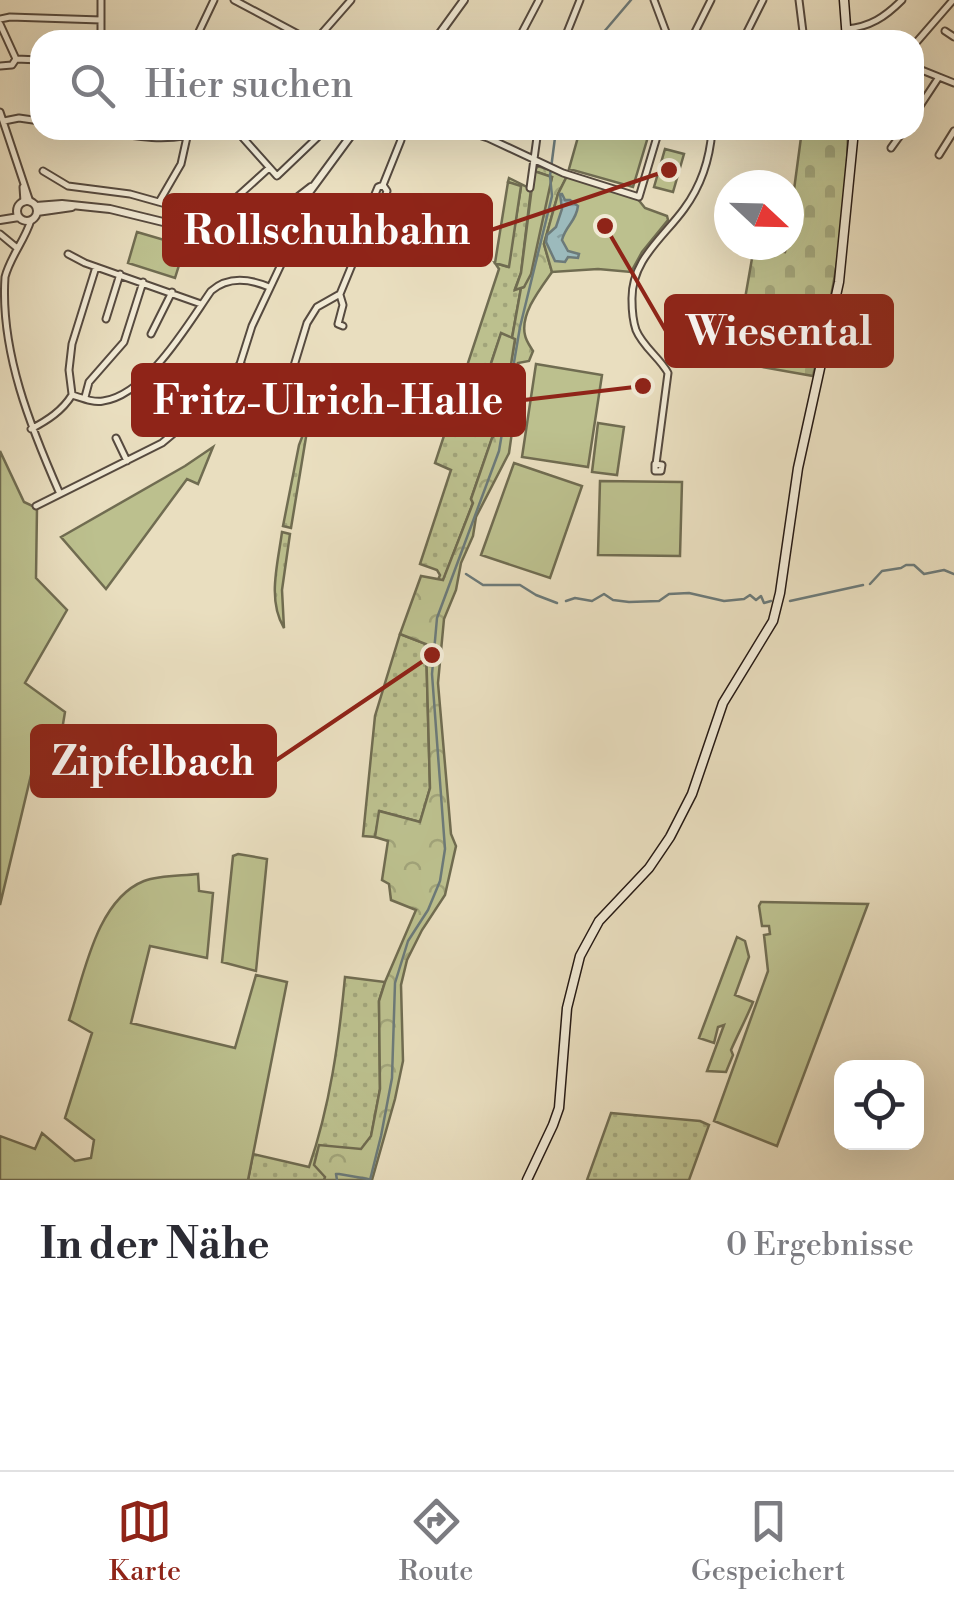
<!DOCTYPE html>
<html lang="de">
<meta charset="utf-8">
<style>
:root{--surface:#fff;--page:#f2f2f3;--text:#2b2b33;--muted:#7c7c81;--line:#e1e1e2;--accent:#8f2418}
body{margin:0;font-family:"Libre Bodoni",serif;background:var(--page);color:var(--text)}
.controls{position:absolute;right:30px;bottom:30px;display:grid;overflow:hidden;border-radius:20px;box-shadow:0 10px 40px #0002}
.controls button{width:90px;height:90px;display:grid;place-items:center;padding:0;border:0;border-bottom:2px solid var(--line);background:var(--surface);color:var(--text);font:50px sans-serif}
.compass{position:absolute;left:714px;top:170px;width:90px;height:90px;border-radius:50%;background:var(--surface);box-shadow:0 10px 40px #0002;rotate:112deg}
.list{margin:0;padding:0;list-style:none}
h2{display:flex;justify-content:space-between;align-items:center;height:130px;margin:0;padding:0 40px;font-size:42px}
h2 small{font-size:32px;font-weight:400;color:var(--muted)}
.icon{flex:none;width:55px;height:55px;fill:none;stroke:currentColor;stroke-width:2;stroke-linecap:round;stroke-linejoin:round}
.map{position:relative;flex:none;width:954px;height:1180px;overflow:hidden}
.search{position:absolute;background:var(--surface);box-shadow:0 10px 40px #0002;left:30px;right:30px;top:30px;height:110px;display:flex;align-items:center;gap:25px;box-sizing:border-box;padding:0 35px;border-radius:30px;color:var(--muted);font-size:38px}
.sheet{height:290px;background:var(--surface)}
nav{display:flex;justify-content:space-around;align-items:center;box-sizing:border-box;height:140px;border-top:2px solid var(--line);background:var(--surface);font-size:28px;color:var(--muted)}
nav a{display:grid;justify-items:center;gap:5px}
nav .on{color:var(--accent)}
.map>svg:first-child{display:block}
</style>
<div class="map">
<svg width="954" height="1180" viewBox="0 0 954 1180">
<defs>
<pattern id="grass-dots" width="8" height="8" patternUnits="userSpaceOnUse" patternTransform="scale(2.5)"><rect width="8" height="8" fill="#bcc08e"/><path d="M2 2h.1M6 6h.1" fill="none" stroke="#a1a47a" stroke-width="1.8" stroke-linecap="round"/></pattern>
<pattern id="forest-crowns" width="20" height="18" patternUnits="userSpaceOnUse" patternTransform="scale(2.5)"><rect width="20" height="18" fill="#bcc08e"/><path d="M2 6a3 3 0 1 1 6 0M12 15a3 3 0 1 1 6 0" fill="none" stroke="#a1a47a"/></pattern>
<pattern id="cemetery-stones" width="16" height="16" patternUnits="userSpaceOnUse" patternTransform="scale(2.5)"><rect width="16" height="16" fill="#bcc08e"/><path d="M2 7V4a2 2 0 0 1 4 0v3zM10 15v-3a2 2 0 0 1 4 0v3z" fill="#a1a47a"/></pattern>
<pattern id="water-ripples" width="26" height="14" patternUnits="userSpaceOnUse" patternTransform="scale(2.5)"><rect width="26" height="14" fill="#9cbabc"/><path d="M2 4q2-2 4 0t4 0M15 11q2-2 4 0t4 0" fill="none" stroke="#869fa1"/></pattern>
</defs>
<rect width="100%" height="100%" fill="#e9debf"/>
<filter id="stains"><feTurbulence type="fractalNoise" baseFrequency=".002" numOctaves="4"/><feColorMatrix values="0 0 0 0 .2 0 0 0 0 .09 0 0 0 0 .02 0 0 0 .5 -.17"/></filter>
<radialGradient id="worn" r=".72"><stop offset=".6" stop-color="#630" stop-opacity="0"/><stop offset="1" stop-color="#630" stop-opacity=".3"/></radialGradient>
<path fill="url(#grass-dots)" stroke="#706c51" stroke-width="2.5" d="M509 178 531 189 521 273 515 289 521 288 512 338 501 334 476 408 493 415 498 432 492 439 471 499 473 503 443 581 438 580 440 575 437 570 420 564 451 470 435 463 499 269 495 263 508 267 521 187 508 182Z
M309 419 291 528 283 526 299 445Z
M282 532 290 534 282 590 284 628C267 600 278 563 282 532Z
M400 634 426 644 430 788 420 822 380 811 375 837 363 836 375 716Z
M345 977 385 982 379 1001 380 1089 371 1137 362 1149 324 1180H248L253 1154 309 1167C330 1106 339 1041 345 977Z
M611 1113 700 1121 709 1125 689 1180H587Z"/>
<path fill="url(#forest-crowns)" stroke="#706c51" stroke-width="2.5" d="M538 166 567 176 558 194 544 244 552 272C540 289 520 314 525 335 526 341 530 346 533 351L529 361 518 363V371L523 376 512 415 513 425 509 453 476 517 473 536 461 563 456 590 444 619 438 683 451 834 456 846 445 895 422 930 407 960 401 985 403 1061 395 1099 372 1180H324L325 1177 314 1165 319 1145 361 1149 371 1136 380 1089 379 1001 385 982 416 910 391 900 389 884 382 880 388 841 375 837 379 811 420 822 430 788 426 644 400 634 421 576 443 580 473 503 471 499 492 438 498 432 493 415 500 417 515 340 512 338 521 288 524 287 552 177 534 171Z"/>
<path fill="url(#cemetery-stones)" stroke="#706c51" stroke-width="2.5" d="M802 130H848C848 217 834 292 813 376L734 362 754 247 785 252 787 245H789V227Z"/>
<path fill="#bcc08e" stroke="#706c51" stroke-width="2.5" d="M580 130H650L633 187 569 169Z
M665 149 684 154 673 192 654 187Z
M534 171 552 177 531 274 524 287 515 290 521 273Z
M567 176 637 198 645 208 667 216 668 220 642 252 631 272 598 269 552 272 544 244 558 194Z
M508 182 521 186 509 267 495 263Z
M137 232 185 246 175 278 128 263Z
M501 333 515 339 505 402 500 417 476 409Z
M536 364 602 375 588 467 522 457Z
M598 423 624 427 617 475 592 472Z
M213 447 198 484 187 479 106 589 61 537 185 466Z
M0 451 24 502 37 508 36 578 67 610 25 683 65 712 57 760 37 750 0 905Z
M514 463 582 486 550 578 481 555Z
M600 481 682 482 680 556 598 555Z
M238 854 267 859 256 971 222 962 233 856Z
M198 874 199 891 213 893 207 958 150 946 131 1023 235 1048 256 975 287 982 248 1180H0V1136L35 1149 42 1133 75 1161 91 1158 94 1140 65 1118 92 1033 69 1020C84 976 96 900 144 881 160 875 181 876 198 874Z
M761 902 868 904 777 1146 714 1121 768 971 764 935 770 934 769 926H762L759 906Z
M737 937 745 941 749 957 735 995 753 1002C746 1019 738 1034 731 1050L733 1055 726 1072 707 1071 724 1025 718 1027 714 1043 699 1038Z"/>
<path fill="url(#water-ripples)" stroke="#6c7a79" stroke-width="2.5" d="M560 194H562L565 200H570L578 206C576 222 566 225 562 240L568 251 579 254 578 258 568 257 565 262 555 261 546 242 547 235 556 227 562 209Z"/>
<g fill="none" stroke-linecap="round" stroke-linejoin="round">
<path stroke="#6c7a79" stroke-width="2.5" d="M597 40 631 0
M466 574 483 585H520L536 595 557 603
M870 584 882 571 901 568 906 565H914L924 574 944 570 954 574
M566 601 575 598 592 601 604 594 613 600 629 602 659 601 669 594 689 593 724 601 744 599 750 595 756 600 761 596 764 603 771 601
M790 601 863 585
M337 1180 336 1174H339L368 1179
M370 1180 381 1136 392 1078 395 983 408 941 428 910 440 881 445 849 432 674 437 618 499 451 520 327 552 196 550 176 556 130"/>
<defs>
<path id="minor" d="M101 0V40
M234 0 309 40
M654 0 669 40
M799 0 804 40
M0 19 10 17 101 20
M0 24 16 59 40 60
M846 29C870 27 885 17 902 0
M945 31 954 37
M195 40 214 0
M316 40 351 0
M518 40 539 0
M564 40 580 0
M691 40 711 0
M743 40 763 0
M914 45 953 0
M0 66 12 65 16 59
M914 67 954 83
M0 112 30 202
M914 115 939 77
M4 121 19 118 40 121
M95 130C133 136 170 144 207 130
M236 130 277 176 322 133
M463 130 488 138 563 173 639 197 659 130
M891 148 904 130
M939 155 954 131
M43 171 68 186 130 194 180 208 206 212 227 206 269 168
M383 185 401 140
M23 187 24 202
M530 188 538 130
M159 202 181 164 187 137
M339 214 407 235
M31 220C25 240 10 257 5 277 0 352 31 428 60 494
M0 234 17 248
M68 254 85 263 201 304
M340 295 343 305 338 324 343 326
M106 319 120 274
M151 334 172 292
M240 364 257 377 304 404 312 418 311 424
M286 392 307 323 317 307 340 294 361 243 375 226 387 191 383 185 378 187 373 199 383 202
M72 394 69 370 72 344 96 267
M72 395C82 398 93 403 103 401 147 395 188 324 211 291 228 276 250 279 269 287
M85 397 89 382 124 342 143 282
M31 429C48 420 62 411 72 395
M116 438 127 461
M655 464 662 465 661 471H655Z
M656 464 668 373C660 358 643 347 636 330 633 321 632 309 632 300 631 260 663 238 684 209 701 186 710 158 712 130
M36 506 162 443 205 407 240 364 252 326 294 237 284 213"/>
<path id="tertiary" d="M435 40 464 0
M17 211a10 10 0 1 1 20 0a10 10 0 1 1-20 0Z
M36 206 62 204 110 209 200 231 225 230 262 222 275 218 302 202 355 130
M37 212 72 207
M0 220 19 217
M259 221 293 201 311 187"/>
<path id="secondary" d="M844 0 847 40
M527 1180 553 1125 559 1108 567 1008 580 956 599 921 649 868 670 837 692 794 723 703 773 621 780 593 798 468 839 282 854 130"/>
</defs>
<use href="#minor" stroke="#564a3f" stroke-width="9"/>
<use href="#tertiary" stroke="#564a3f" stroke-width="10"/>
<use href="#secondary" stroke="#251914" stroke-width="11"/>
<use href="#minor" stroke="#f1ead5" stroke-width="5"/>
<use href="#tertiary" stroke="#f1ead5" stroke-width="6"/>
<use href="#secondary" stroke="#f1ead5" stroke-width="8"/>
</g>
<path fill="none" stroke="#8f2418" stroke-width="4" d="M669 170L491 230M605 226L666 331M643 386L524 400M432 655L275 761"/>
<g fill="#8f2418" stroke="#f1ead5" stroke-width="4">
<circle cx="669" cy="170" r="10"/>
<circle cx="605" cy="226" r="10"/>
<circle cx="643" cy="386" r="10"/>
<circle cx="432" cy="655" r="10"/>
</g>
<g fill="#8f2418" stroke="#8f2418" stroke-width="4">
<rect x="164" y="195" width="327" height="70" rx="10"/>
<rect x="666" y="296" width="226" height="70" rx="10"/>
<rect x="133" y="365" width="391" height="70" rx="10"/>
<rect x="32" y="726" width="243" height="70" rx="10"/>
</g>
<g font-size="40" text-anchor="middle" font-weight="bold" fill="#fff">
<text x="327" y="244">Rollschuhbahn</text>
<text x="779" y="345">Wiesental</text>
<text x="328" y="414">Fritz-Ulrich-Halle</text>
<text x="153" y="775">Zipfelbach</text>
</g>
<rect width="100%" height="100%" filter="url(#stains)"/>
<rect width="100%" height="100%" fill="url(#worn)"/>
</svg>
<div class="controls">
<button><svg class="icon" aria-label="locate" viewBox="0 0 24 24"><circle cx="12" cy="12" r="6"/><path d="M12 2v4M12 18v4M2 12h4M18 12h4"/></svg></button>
</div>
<svg class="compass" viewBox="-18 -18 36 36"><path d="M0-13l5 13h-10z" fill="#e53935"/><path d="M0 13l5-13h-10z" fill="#7c7c81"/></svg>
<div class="search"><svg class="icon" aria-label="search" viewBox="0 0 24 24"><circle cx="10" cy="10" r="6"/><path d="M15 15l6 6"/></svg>Hier suchen</div>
</div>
<section class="sheet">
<h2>In der Nähe<small>0 Ergebnisse</small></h2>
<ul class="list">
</ul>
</section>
<nav>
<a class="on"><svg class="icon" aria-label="map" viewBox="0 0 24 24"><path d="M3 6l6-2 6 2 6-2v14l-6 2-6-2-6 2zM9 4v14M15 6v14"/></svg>Karte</a>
<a><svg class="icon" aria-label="directions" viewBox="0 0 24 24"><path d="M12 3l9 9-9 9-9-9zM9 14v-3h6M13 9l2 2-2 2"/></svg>Route</a>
<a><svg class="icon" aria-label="saved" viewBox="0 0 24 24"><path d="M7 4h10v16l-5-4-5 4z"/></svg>Gespeichert</a>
</nav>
